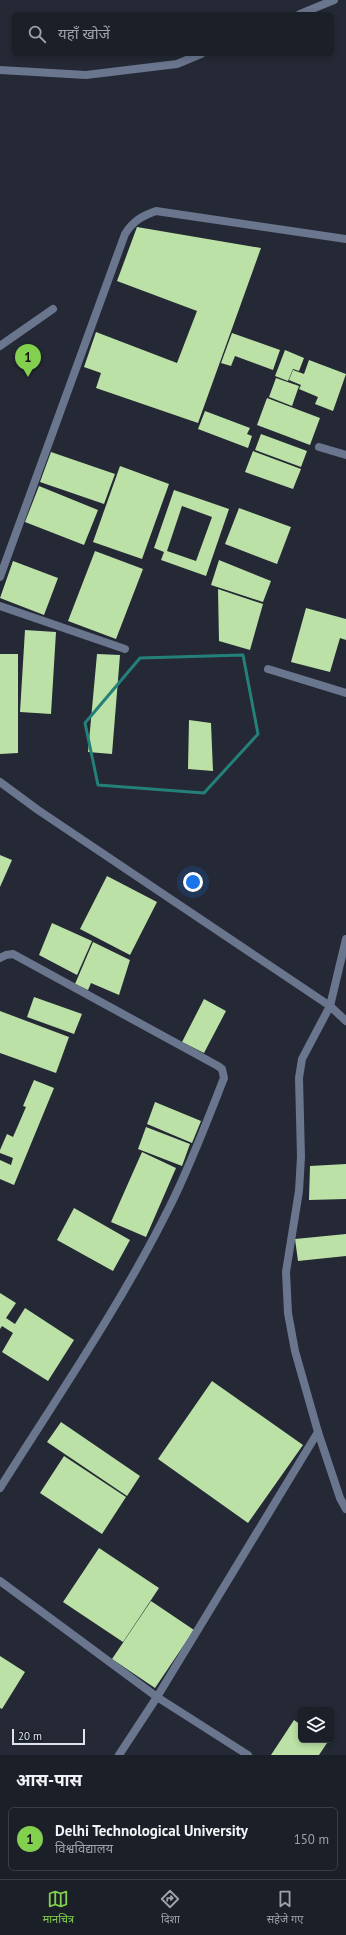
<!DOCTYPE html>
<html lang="hi">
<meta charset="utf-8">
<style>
:root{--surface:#1b1f28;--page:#242730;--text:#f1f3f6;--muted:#a0a2a8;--line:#393d45;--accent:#83d04f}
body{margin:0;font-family:"PT Sans","Noto Sans Devanagari",sans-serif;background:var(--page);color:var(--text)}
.controls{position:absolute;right:12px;bottom:12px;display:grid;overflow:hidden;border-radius:6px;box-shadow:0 2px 6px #0003}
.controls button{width:36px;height:36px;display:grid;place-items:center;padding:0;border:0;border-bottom:1px solid var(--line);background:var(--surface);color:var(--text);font:20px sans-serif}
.scale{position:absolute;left:12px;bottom:10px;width:73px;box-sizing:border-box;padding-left:4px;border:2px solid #dfe3eb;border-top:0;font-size:11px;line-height:14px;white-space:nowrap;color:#dfe3eb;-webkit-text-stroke:3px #1a1f2b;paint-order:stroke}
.you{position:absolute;left:193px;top:882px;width:14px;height:14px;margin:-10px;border:3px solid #fff;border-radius:50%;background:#1a73e8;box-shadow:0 0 0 6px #1a73e833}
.badge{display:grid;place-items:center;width:26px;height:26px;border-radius:50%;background:var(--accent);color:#111;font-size:13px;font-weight:700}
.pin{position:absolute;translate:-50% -33px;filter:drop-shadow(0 1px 2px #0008)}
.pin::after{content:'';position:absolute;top:21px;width:14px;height:12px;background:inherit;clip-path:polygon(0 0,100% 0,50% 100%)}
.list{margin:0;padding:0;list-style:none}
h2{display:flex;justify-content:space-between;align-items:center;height:52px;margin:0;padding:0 16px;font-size:17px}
h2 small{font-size:13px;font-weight:400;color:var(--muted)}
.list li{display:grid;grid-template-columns:26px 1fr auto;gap:12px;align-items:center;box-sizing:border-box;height:64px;margin:0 8px 8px;padding:0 8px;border:1px solid var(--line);border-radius:6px}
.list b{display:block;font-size:15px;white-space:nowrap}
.list p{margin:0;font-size:13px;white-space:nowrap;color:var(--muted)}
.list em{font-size:13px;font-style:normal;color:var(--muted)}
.icon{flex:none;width:22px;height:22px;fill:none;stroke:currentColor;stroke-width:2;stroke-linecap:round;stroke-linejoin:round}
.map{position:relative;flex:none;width:346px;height:1755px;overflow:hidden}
.search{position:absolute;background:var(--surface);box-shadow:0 2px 6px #0003;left:12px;right:12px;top:12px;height:44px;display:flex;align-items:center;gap:10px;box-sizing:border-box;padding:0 14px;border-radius:6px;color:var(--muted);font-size:15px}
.sheet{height:124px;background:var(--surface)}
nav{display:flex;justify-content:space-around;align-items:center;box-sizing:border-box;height:56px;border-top:1px solid var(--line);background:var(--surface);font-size:11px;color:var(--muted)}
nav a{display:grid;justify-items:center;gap:2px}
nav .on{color:var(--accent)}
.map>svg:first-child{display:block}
</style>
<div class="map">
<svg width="346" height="1755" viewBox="0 0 346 1755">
<rect width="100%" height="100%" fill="#242935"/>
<path fill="#bbe1a6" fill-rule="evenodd" d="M137 227 261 248 198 423 96 388 101 373 84 367 96 332 177 363 197 311 117 281Z
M232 333 280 350 273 370 235 356 231 366 221 363Z
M285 350 304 358 299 371 293 369 288 381 275 376Z
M309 360 346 374 333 411 315 404 318 397 299 389 301 385 289 380 293 370 304 374Z
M276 378 299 386 292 406 269 397Z
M267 398 320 418 310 445 257 425Z
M205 411 250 428 247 434 252 436 248 448 198 429Z
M261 434 307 451 301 467 255 450Z
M253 451 301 469 293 489 245 472Z
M51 452 115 474 104 504 40 482Z
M120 466 169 484 142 559 93 542Z
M39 486 98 510 84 545 25 522Z
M174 490 229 509 206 576 161 560 164 552 154 548ZM182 506 212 517 196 561 167 551Z
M239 508 291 527 277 564 225 544Z
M95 551 143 569 116 639 68 621Z
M219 560 271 581 263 602 211 585Z
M13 561 58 578 44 615 0 598Z
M218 589 263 604 250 650 219 641Z
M306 608 346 619V640L340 638 330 672 291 662Z
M25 630 56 632 51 714 20 712Z
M0 654H18V753L0 754Z
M97 654 120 655 112 754 88 752Z
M189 720 211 723 213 771 188 769Z
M0 855 12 860 0 887Z
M107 876 157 902 130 955 80 929Z
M52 923 92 941 77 975 39 955Z
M93 942 130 960 119 995 91 983 88 990 75 984Z
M34 997 82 1014 74 1034 27 1017Z
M204 999 226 1011 204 1053 182 1042Z
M0 1011 69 1037 56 1073 0 1053Z
M34 1080 54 1088 14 1185 0 1179V1160L11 1165 13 1158 0 1153V1150L7 1134 13 1137 26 1107 23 1106Z
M155 1102 201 1121 192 1143 147 1124Z
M146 1127 190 1144 182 1166 138 1149Z
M142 1152 176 1168 146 1237 111 1222Z
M346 1164V1199L309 1200 310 1166Z
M74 1208 130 1240 113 1271 57 1240Z
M346 1234V1256L298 1261 295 1239Z
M0 1293 16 1303 6 1318 15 1324 25 1308 74 1340 48 1381 2 1352 13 1333 2 1326 0 1329Z
M212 1381 303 1445 248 1523 158 1459Z
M61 1422 140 1476 127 1496 47 1442Z
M64 1456 126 1497 102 1534 40 1493Z
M99 1548 159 1588 123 1642 63 1602Z
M151 1601 194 1630 155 1688 112 1659Z
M0 1656 25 1672 2 1709 0 1708Z
M294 1720 301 1725V1740H323L327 1743 319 1755H271Z"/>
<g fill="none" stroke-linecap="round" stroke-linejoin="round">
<path stroke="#6a758e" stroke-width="8" d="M300 14 334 0
M0 70 86 75 177 64 201 54
M0 346 53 309
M0 958 6 955 13 954 218 1066 222 1069 224 1078C207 1121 191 1164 170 1206 122 1303 58 1396 0 1488
M0 1581 157 1697 248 1755
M119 1755 157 1697 318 1432"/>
<path stroke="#6a758e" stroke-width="8" d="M319 447 346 455
M0 577 125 234C133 221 142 216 156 211L346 239
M0 606 125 649
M268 669 346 693
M0 782 38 810 330 1006 346 1021
M346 939 330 1006 302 1059 299 1078 301 1157 299 1191 286 1272 288 1313 295 1351 318 1432 340 1498 346 1509"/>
</g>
<path fill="none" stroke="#24817a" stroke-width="3" stroke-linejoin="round" d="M243 655 258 734 204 793 98 785 85 723 140 658Z"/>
</svg>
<div class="controls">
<button><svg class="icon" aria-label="layers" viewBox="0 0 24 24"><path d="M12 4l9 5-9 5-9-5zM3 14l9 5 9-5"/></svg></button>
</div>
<div class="scale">20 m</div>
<div class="you"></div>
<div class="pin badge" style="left:28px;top:377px">1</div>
<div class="search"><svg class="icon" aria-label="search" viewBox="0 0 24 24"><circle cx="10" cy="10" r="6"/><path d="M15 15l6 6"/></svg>यहाँ खोजें</div>
</div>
<section class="sheet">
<h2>आस-पास<small></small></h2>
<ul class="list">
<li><span class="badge">1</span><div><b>Delhi Technological University</b><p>विश्वविद्यालय</p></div><em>150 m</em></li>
</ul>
</section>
<nav>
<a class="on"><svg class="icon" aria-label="map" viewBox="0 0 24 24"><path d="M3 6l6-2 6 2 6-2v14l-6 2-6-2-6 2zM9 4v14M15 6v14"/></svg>मानचित्र</a>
<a><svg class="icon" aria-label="directions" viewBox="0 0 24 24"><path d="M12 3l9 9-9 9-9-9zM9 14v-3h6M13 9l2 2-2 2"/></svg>दिशा</a>
<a><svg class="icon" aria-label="saved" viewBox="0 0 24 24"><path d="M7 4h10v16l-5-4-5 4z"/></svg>सहेजे गए</a>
</nav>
